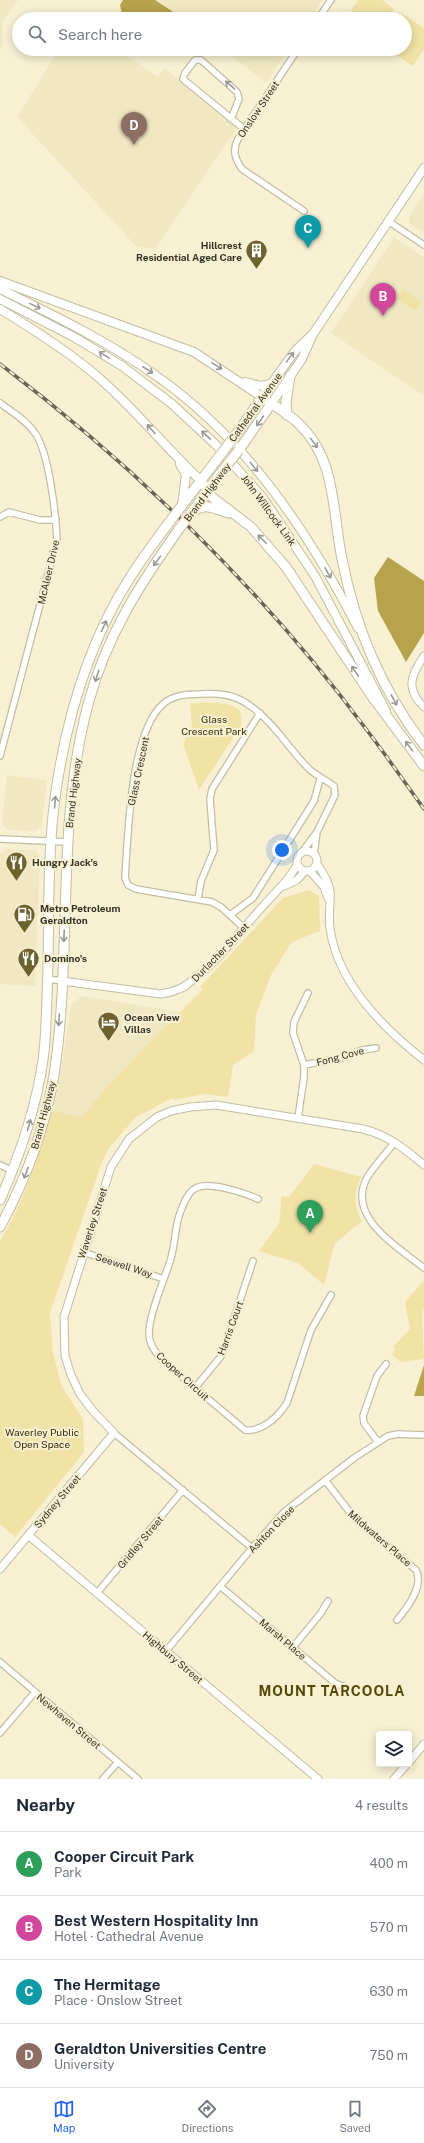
<!DOCTYPE html>
<meta charset="utf-8">
<style>
:root{--surface:#fff;--page:#f2f2f3;--text:#1f2937;--muted:#747a83;--line:#e0e1e3;--accent:#2563eb}
body{margin:0;font-family:"Public Sans",sans-serif;background:var(--page);color:var(--text)}
.controls{position:absolute;right:12px;bottom:12px;display:grid;overflow:hidden;border-radius:4px;box-shadow:0 2px 10px #0003}
.controls button{width:36px;height:36px;display:grid;place-items:center;padding:0;border:0;border-bottom:1px solid var(--line);background:var(--surface);color:var(--text);font:20px sans-serif}
.you{position:absolute;left:282px;top:850px;width:14px;height:14px;margin:-10px;border:3px solid #fff;border-radius:50%;background:#1a73e8;box-shadow:0 0 0 6px #1a73e833}
.badge{display:grid;place-items:center;width:26px;height:26px;border-radius:50%;background:var(--accent);color:#fff;font-size:13px;font-weight:700}
.pin{position:absolute;translate:-50% -33px;filter:drop-shadow(0 1px 2px #0008)}
.pin::after{content:'';position:absolute;top:21px;width:14px;height:12px;background:inherit;clip-path:polygon(0 0,100% 0,50% 100%)}
.list{margin:0;padding:0;list-style:none}
h2{display:flex;justify-content:space-between;align-items:center;height:52px;margin:0;padding:0 16px;font-size:17px}
h2 small{font-size:13px;font-weight:400;color:var(--muted)}
.list li{display:grid;grid-template-columns:26px 1fr auto;gap:12px;align-items:center;box-sizing:border-box;height:64px;padding:0 16px;border-top:1px solid var(--line)}
.list b{display:block;font-size:15px;white-space:nowrap}
.list p{margin:0;font-size:13px;white-space:nowrap;color:var(--muted)}
.list em{font-size:13px;font-style:normal;color:var(--muted)}
.icon{flex:none;width:22px;height:22px;fill:none;stroke:currentColor;stroke-width:2;stroke-linecap:round;stroke-linejoin:round}
.map{position:relative;flex:none;width:424px;height:1779px;overflow:hidden}
.search{position:absolute;background:var(--surface);box-shadow:0 2px 10px #0003;left:12px;right:12px;top:12px;height:44px;display:flex;align-items:center;gap:10px;box-sizing:border-box;padding:0 14px;border-radius:22px;color:var(--muted);font-size:15px}
.sheet{height:308px;background:var(--surface)}
nav{display:flex;justify-content:space-around;align-items:center;box-sizing:border-box;height:56px;border-top:1px solid var(--line);background:var(--surface);font-size:11px;color:var(--muted)}
nav a{display:grid;justify-items:center;gap:2px}
nav .on{color:var(--accent)}
.map>svg:first-child{display:block}
</style>
<div class="map">
<svg width="424" height="1779" viewBox="0 0 424 1779">
<rect width="100%" height="100%" fill="#f7f0d2"/>
<path fill="#f0e8c2" d="M0 0H18L3 21V46L0 48Z
M155 0H322L310 19H184Z
M59 49H117L158 77 165 68 237 128 155 249 136 246 17 117Z
M223 49H289L266 83Z
M424 194V233L410 224 409 216Z
M394 237 424 257V396L331 333Z
M7 775 47 780 42 825 36 831 8 830 2 824Z
M6 849 35 850 40 856 35 986 0 984V854Z
M82 996 180 1012 107 1086 81 1118 51 1110 62 1067 71 1005Z"/>
<path fill="#f1e3a6" d="M358 0H382L394 9 388 19H346Z
M402 14 424 28V49L413 66 388 49H405V19H399Z
M403 289 421 302 415 311 396 298Z
M190 703C204 703 225 700 238 709 242 712 241 719 242 724L199 790 183 744 192 725Z
M309 890 319 896 320 931 292 942 271 975 256 1015 254 1051 233 1065 228 1097 204 1094 174 1100 172 1098 135 1118 109 1148 102 1162 50 1313 53 1353 62 1387 83 1419 84 1452 15 1537 0 1524V1241C26 1198 38 1158 51 1110L81 1118 107 1086 203 989 200 987 283 898Z
M314 1164 361 1177C354 1192 353 1207 362 1221L335 1243 324 1285 298 1263 259 1251 279 1223 282 1196 289 1197Z
M424 1280V1308L422 1312 424 1359 400 1362 392 1354 396 1350 393 1347 410 1329 405 1302Z"/>
<path fill="#b7a34b" d="M123 0H155L184 19H123L120 5Z
M388 557 424 581V633L406 662 378 611 374 578Z
M424 1365V1396H414Z"/>
<g fill="none" stroke-linecap="round" stroke-linejoin="round">
<defs>
<path id="minor" d="M318 19 331 0
M298 49 238 139C232 150 235 159 242 169L304 211
M231 119 239 99 237 92 201 60H195L185 73 183 79 244 129
M388 221 424 245
M0 403C12 412 26 420 35 433 49 452 56 516 57 540L0 756
M0 517 9 512 40 520H56
M0 839 68 842
M302 852 317 832
M198 899 201 881 214 850 210 799 212 789 260 713
M230 915 253 898 314 801 320 779
M244 928 221 907 212 902 136 889 128 885 125 878C128 836 130 733 163 704 173 695 187 694 200 694 218 693 234 694 249 705 273 721 289 749 309 769 317 776 326 780 334 786L335 795 317 832 314 854
M48 979 62 981
M304 1065 341 1058 362 1050 376 1048
M298 1118 304 1077V1065L293 1033 294 1022 308 993
M395 1142C386 1153 376 1164 368 1176 344 1216 398 1247 424 1268
M0 1165 13 1171
M258 1199C245 1193 209 1181 196 1188 187 1192 182 1207 179 1216 175 1229 175 1244 171 1258 165 1279 149 1313 149 1334 149 1344 155 1351 160 1358L245 1430C262 1432 278 1417 287 1403L311 1330 331 1295
M83 1252 164 1279
M195 1388 222 1355 253 1261
M114 1433 252 1548
M378 1442 364 1423 363 1416 377 1376 386 1364
M325 1480 355 1519 416 1570C424 1586 408 1607 397 1620
M220 1586 335 1683 347 1688
M97 1593 183 1490
M293 1647 321 1613 328 1601
M166 1651 252 1548 284 1512 354 1458 388 1436 398 1434 424 1435
M0 1662 138 1779
M0 1733 35 1692
M103 1779 118 1762"/>
<path id="tertiary" d="M424 656C411 675 405 689 424 707
M297 861a10 10 0 1 1 20 0a10 10 0 1 1-20 0Z
M317 864C322 871 329 882 330 891 331 903 328 916 330 928 337 982 383 1028 424 1060
M310 871 324 887 328 898
M284 886 297 880 305 871
M62 981 161 994C171 992 181 990 189 983 218 962 240 931 264 905 276 891 288 882 297 865
M28 1535 318 1779
M0 1569 114 1433 93 1411 80 1394 71 1375 65 1356 64 1317 111 1167 129 1139 157 1117 171 1111 190 1107 216 1105 363 1129C388 1135 405 1149 424 1165
M409 1762 424 1744
M394 1779 407 1764"/>
<path id="primary" d="M0 281 194 352 262 397 295 351 313 334
M0 289C54 315 109 342 158 377 247 440 309 533 358 628
M0 299 74 337 122 366 172 404 215 444 263 498 315 576 386 711
M0 309C33 329 68 351 98 377 135 409 165 447 201 481
M245 382 261 386 271 384
M271 404 302 359 313 334 424 168
M180 464 186 475 182 506"/>
<path id="trunk" d="M287 415 286 402 290 376
M240 429 262 397C274 406 288 413 299 424 337 460 332 512 342 559 355 626 382 691 424 745
M239 450 271 404
M201 481 212 497 251 527 286 567 371 695 424 766
M180 508 212 466
M195 510C206 503 216 509 228 513
M189 516 220 474
M0 1200C20 1155 36 1109 43 1060 46 1040 46 1019 47 999 50 931 46 858 56 791 67 716 89 641 131 576 143 557 157 539 170 521
M0 1227C26 1179 45 1128 54 1075 73 951 55 823 89 701 107 635 140 584 179 529"/>
</defs>
<use href="#minor" stroke="#c4bda0" stroke-width="8"/>
<use href="#tertiary" stroke="#c4bda0" stroke-width="9"/>
<use href="#primary" stroke="#c4bda0" stroke-width="10"/>
<use href="#trunk" stroke="#c4bda0" stroke-width="11"/>
<use href="#minor" stroke="#fff" stroke-width="5.5"/>
<use href="#tertiary" stroke="#fff" stroke-width="7"/>
<use href="#primary" stroke="#fff" stroke-width="8"/>
<use href="#trunk" stroke="#fff" stroke-width="9"/>
<defs>
<path id="rail" d="M0 364C136 467 264 592 366 729 386 755 405 783 424 809"/>
</defs>
<use href="#rail" stroke="#696554" stroke-width="3.5"/>
<use href="#rail" stroke="#f7f0d2" stroke-width="2" stroke-dasharray="6" stroke-linecap="butt"/>
<defs>
<path id="trunk-bridge" d="M212 466 240 429
M220 474 239 450
M170 521 180 508
M179 529 189 516"/>
</defs>
<use href="#trunk-bridge" stroke="#c4bda0" stroke-width="11" stroke-linecap="butt"/>
<use href="#trunk-bridge" stroke="#fff" stroke-width="9"/>
</g>
<defs><path id="oneway-shaft" d="M-6 0H5M1.5-3L5.5 0L1.5 3" fill="none" stroke-width="1.6" stroke-linecap="round" stroke-linejoin="round"/></defs>
<g stroke="#9a9993">
<use href="#oneway-shaft" transform="translate(230 85) rotate(-139)"/>
<use href="#oneway-shaft" transform="translate(35 306) rotate(26)"/>
<use href="#oneway-shaft" transform="translate(104 355) rotate(-148)"/>
<use href="#oneway-shaft" transform="translate(290 357) rotate(-54)"/>
<use href="#oneway-shaft" transform="translate(217 366) rotate(32)"/>
<use href="#oneway-shaft" transform="translate(148 370) rotate(33)"/>
<use href="#oneway-shaft" transform="translate(260 421) rotate(124)"/>
<use href="#oneway-shaft" transform="translate(151 429) rotate(-131)"/>
<use href="#oneway-shaft" transform="translate(206 435) rotate(-137)"/>
<use href="#oneway-shaft" transform="translate(314 443) rotate(54)"/>
<use href="#oneway-shaft" transform="translate(254 467) rotate(51)"/>
<use href="#oneway-shaft" transform="translate(262 539) rotate(-134)"/>
<use href="#oneway-shaft" transform="translate(157 561) rotate(126)"/>
<use href="#oneway-shaft" transform="translate(328 573) rotate(60)"/>
<use href="#oneway-shaft" transform="translate(104 626) rotate(-64)"/>
<use href="#oneway-shaft" transform="translate(355 671) rotate(-124)"/>
<use href="#oneway-shaft" transform="translate(97 676) rotate(108)"/>
<use href="#oneway-shaft" transform="translate(394 700) rotate(62)"/>
<use href="#oneway-shaft" transform="translate(409 746) rotate(-126)"/>
<use href="#oneway-shaft" transform="translate(55 802) rotate(-86)"/>
<use href="#oneway-shaft" transform="translate(64 936) rotate(92)"/>
<use href="#oneway-shaft" transform="translate(59 1020) rotate(94)"/>
<use href="#oneway-shaft" transform="translate(29 1125) rotate(-75)"/>
<use href="#oneway-shaft" transform="translate(26 1173) rotate(111)"/>
</g>
<defs>
<symbol id="building-pin" viewBox="-11 -11 22 30"><path d="M0 17L-7.5 6A9.5 9.5 0 1 1 7.5 6Z" fill="#6d612e" stroke="#f7f0d2"/><path d="M-4-6H4V6H1V3H-1V6H-4ZM-2.5-4.3h1.7v1.8h-1.7ZM.8-4.3h1.7v1.8H.8ZM-2.5-1h1.7V.8h-1.7ZM.8-1h1.7V.8H.8Z" fill="#fff"/></symbol>
<symbol id="restaurant-pin" viewBox="-11 -11 22 30"><path d="M0 17L-7.5 6A9.5 9.5 0 1 1 7.5 6Z" fill="#6d612e" stroke="#f7f0d2"/><path d="M-5-6h1v4h1v-4h1v4h1v-4h1v5L-1.5 .5V6h-2V.5L-5-1ZM5-6V6H3V1.5H1.5Q1.5-4 5-6Z" fill="#fff"/></symbol>
<symbol id="fuel-pin" viewBox="-11 -11 22 30"><path d="M0 17L-7.5 6A9.5 9.5 0 1 1 7.5 6Z" fill="#6d612e" stroke="#f7f0d2"/><path d="M-5.5-6h7V0h2V4h1.3V-2.5L3-4.5l.8-.8L6-3V5H2.5V1h-1V6h-7ZM-4.2-4.7v3.2H.2V-4.7Z" fill="#fff"/></symbol>
<symbol id="hotel-pin" viewBox="-11 -11 22 30"><path d="M0 17L-7.5 6A9.5 9.5 0 1 1 7.5 6Z" fill="#6d612e" stroke="#f7f0d2"/><path d="M-6-4.5h1.5V1H6V5H4.5V3h-9V5H-6ZM-4 0a1.8 1.8 0 1 1 3.6 0ZM.5 0V-2.5h3Q6-2.5 6 0Z" fill="#fff"/></symbol>
</defs>
<g fill-rule="evenodd">
<use href="#building-pin" x="244" y="238" width="25" height="34"/>
<use href="#restaurant-pin" x="4" y="850" width="25" height="34"/>
<use href="#fuel-pin" x="12" y="902" width="25" height="34"/>
<use href="#restaurant-pin" x="16" y="946" width="25" height="34"/>
<use href="#hotel-pin" x="96" y="1010" width="25" height="34"/>
</g>
<g text-anchor="middle" stroke-width="4" stroke-linejoin="round" paint-order="stroke">
<g font-size="10" fill="#363327" stroke="#f7f0d2">
<text transform="translate(258 109) rotate(-56)" y="4">Onslow Street</text>
<text transform="translate(255 407) rotate(-54)" y="4">Cathedral Avenue</text>
<text transform="translate(207 492) rotate(-53)" y="4">Brand Highway</text>
<text transform="translate(269 510) rotate(54)" y="4">John Willcock Link</text>
<text transform="translate(48 572) rotate(-77)" y="4">McAleer Drive</text>
<text transform="translate(138 771) rotate(-78)" y="4">Glass Crescent</text>
<text transform="translate(73 793) rotate(-83)" y="4">Brand Highway</text>
<text transform="translate(220 952) rotate(-46)" y="4">Durlacher Street</text>
<text transform="translate(340 1056) rotate(-15)" y="4">Fong Cove</text>
<text transform="translate(43 1115) rotate(-75)" y="4">Brand Highway</text>
<text transform="translate(92 1223) rotate(-72)" y="4">Waverley Street</text>
<text transform="translate(124 1265) rotate(18)" y="4">Seewell Way</text>
<text transform="translate(230 1328) rotate(-70)" y="4">Harris Court</text>
<text transform="translate(183 1376) rotate(42)" y="4">Cooper Circuit</text>
<text transform="translate(57 1501) rotate(-50)" y="4">Sydney Street</text>
<text transform="translate(271 1529) rotate(-46)" y="4">Ashton Close</text>
<text transform="translate(380 1538) rotate(41)" y="4">Mildwaters Place</text>
<text transform="translate(140 1542) rotate(-50)" y="4">Gridley Street</text>
<text transform="translate(283 1639) rotate(40)" y="4">Marsh Place</text>
<text transform="translate(173 1657) rotate(40)" y="4">Highbury Street</text>
<text transform="translate(69 1721) rotate(40)" y="4">Newhaven Street</text>
</g>
<g font-size="10" font-weight="bold" fill="#363327" stroke="#f7f0d2" text-anchor="start">
<text x="242" y="249" text-anchor="end">Hillcrest<tspan x="242" dy="12">Residential Aged Care</tspan></text>
<text x="32" y="866">Hungry Jack's</text>
<text x="40" y="912">Metro Petroleum<tspan x="40" dy="12">Geraldton</tspan></text>
<text x="44" y="962">Domino's</text>
<text x="124" y="1021">Ocean View<tspan x="124" dy="12">Villas</tspan></text>
</g>
<g font-size="10" fill="#362d06" stroke="#f7f0d2">
<text x="214" y="723">Glass<tspan x="214" dy="12">Crescent Park</tspan></text>
<text x="42" y="1436">Waverley Public<tspan x="42" dy="12">Open Space</tspan></text>
</g>
<g font-size="14" font-weight="bold" letter-spacing="1" fill="#554805" stroke="#f7f0d2">
<text x="332" y="1696">MOUNT TARCOOLA</text>
</g>
</g>
</svg>
<div class="controls">
<button><svg class="icon" aria-label="layers" viewBox="0 0 24 24"><path d="M12 4l9 5-9 5-9-5zM3 14l9 5 9-5"/></svg></button>
</div>
<div class="you"></div>
<div class="pin badge" style="left:310px;top:1233px;background:#2e9e5b">A</div>
<div class="pin badge" style="left:383px;top:316px;background:#d1479c">B</div>
<div class="pin badge" style="left:308px;top:248px;background:#0f9aa8">C</div>
<div class="pin badge" style="left:134px;top:145px;background:#8d6e63">D</div>
<div class="search"><svg class="icon" aria-label="search" viewBox="0 0 24 24"><circle cx="10" cy="10" r="6"/><path d="M15 15l6 6"/></svg>Search here</div>
</div>
<section class="sheet">
<h2>Nearby<small>4 results</small></h2>
<ul class="list">
<li><span class="badge" style="background:#2e9e5b">A</span><div><b>Cooper Circuit Park</b><p>Park</p></div><em>400 m</em></li>
<li><span class="badge" style="background:#d1479c">B</span><div><b>Best Western Hospitality Inn</b><p>Hotel · Cathedral Avenue</p></div><em>570 m</em></li>
<li><span class="badge" style="background:#0f9aa8">C</span><div><b>The Hermitage</b><p>Place · Onslow Street</p></div><em>630 m</em></li>
<li><span class="badge" style="background:#8d6e63">D</span><div><b>Geraldton Universities Centre</b><p>University</p></div><em>750 m</em></li>
</ul>
</section>
<nav>
<a class="on"><svg class="icon" aria-label="map" viewBox="0 0 24 24"><path d="M3 6l6-2 6 2 6-2v14l-6 2-6-2-6 2zM9 4v14M15 6v14"/></svg>Map</a>
<a><svg class="icon" aria-label="directions" viewBox="0 0 24 24"><path d="M12 3l9 9-9 9-9-9zM9 14v-3h6M13 9l2 2-2 2"/></svg>Directions</a>
<a><svg class="icon" aria-label="saved" viewBox="0 0 24 24"><path d="M7 4h10v16l-5-4-5 4z"/></svg>Saved</a>
</nav>
